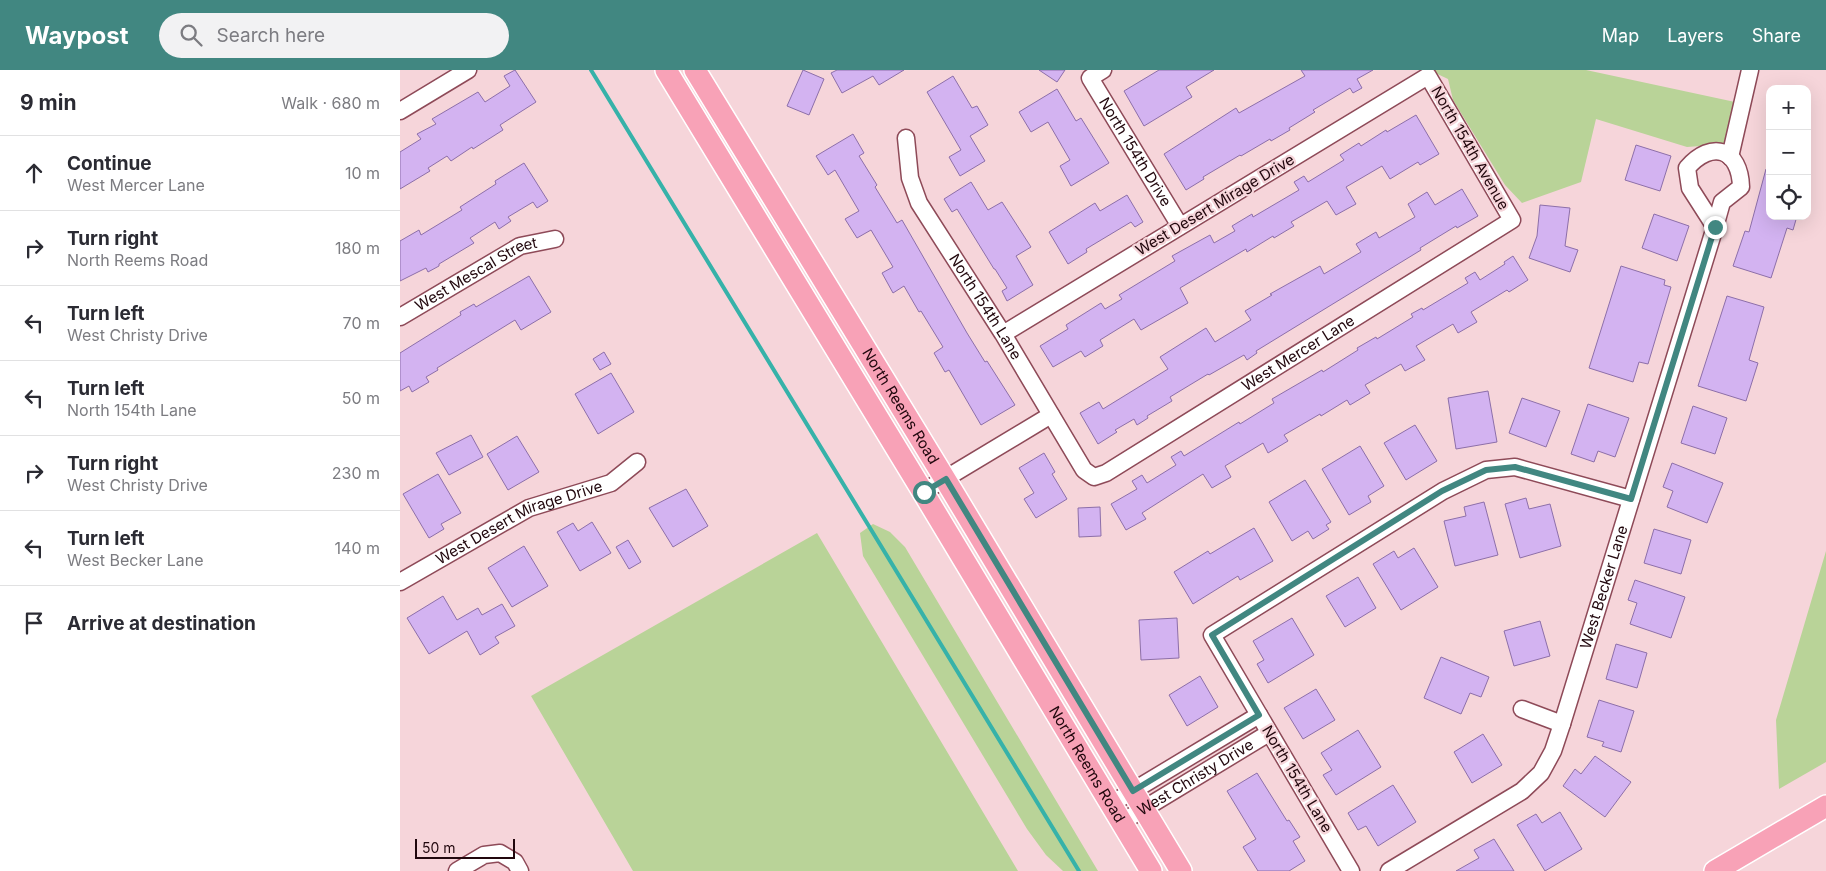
<!DOCTYPE html>
<meta charset="utf-8">
<style>
:root{--surface:#fff;--page:#f2f2f3;--text:#2b2b33;--muted:#7c7c81;--line:#e1e1e2;--accent:#418781}
body{margin:0;font-family:Inter,sans-serif;background:var(--page);color:var(--text)}
.controls{position:absolute;right:15px;top:15px;display:grid;overflow:hidden;border-radius:10px;box-shadow:0 5px 20px #0002}
.controls button{width:45px;height:45px;display:grid;place-items:center;padding:0;border:0;border-bottom:1px solid var(--line);background:var(--surface);color:var(--text);font:25px sans-serif}
.scale{position:absolute;left:15px;bottom:12px;width:100px;box-sizing:border-box;padding-left:5px;border:2px solid #21070d;border-top:0;font-size:14px;line-height:18px;white-space:nowrap;color:#21070d;-webkit-text-stroke:4px #f6d5da;paint-order:stroke}
.stop{position:absolute;width:15px;height:15px;margin:-11px;border:4px solid #418781;border-radius:50%;background:#fff}
.stop.end{background:#418781;border-color:#fff;box-shadow:0 1px 5px #0008}
.list{margin:0;padding:0;list-style:none}
h2{display:flex;justify-content:space-between;align-items:center;height:65px;margin:0;padding:0 20px;font-size:21px}
h2 small{font-size:16px;font-weight:400;color:var(--muted)}
.list li{display:grid;grid-template-columns:32px 1fr auto;gap:15px;align-items:center;box-sizing:border-box;height:75px;padding:0 20px;border-top:1px solid var(--line)}
.list b{display:block;font-size:19px;white-space:nowrap}
.list p{margin:0;font-size:16px;white-space:nowrap;color:var(--muted)}
.list em{font-size:16px;font-style:normal;color:var(--muted)}
.icon{flex:none;width:28px;height:28px;fill:none;stroke:currentColor;stroke-width:2;stroke-linecap:round;stroke-linejoin:round}
.map{position:relative;flex:none;width:1426px;height:801px;overflow:hidden}
header{display:flex;align-items:center;gap:30px;box-sizing:border-box;height:70px;padding:0 25px;background:var(--accent);color:#fff}
header strong{font-size:24px}
nav{display:flex;gap:28px;margin-inline-start:auto;font-size:18px}
.search{width:350px;height:45px;background:var(--page);display:flex;align-items:center;gap:12px;box-sizing:border-box;padding:0 18px;border-radius:28px;color:var(--muted);font-size:19px}
main{display:flex}
aside{flex:1;background:var(--surface)}
.map>svg:first-child{display:block}
</style>
<header>
<strong>Waypost</strong>
<div class="search"><svg class="icon" aria-label="search" viewBox="0 0 24 24"><circle cx="10" cy="10" r="6"/><path d="M15 15l6 6"/></svg>Search here</div>
<nav><a>Map</a><a>Layers</a><a>Share</a></nav>
</header>
<main>
<aside>
<h2>9 min<small>Walk · 680 m</small></h2>
<ul class="list">
<li><svg class="icon" aria-label="ahead" viewBox="0 0 24 24"><path d="M12 20V5M6 11l6-6 6 6"/></svg><div><b>Continue</b><p>West Mercer Lane</p></div><em>10 m</em></li>
<li><svg class="icon" aria-label="right" viewBox="0 0 24 24"><path d="M7 20v-9h11M14 6l5 5-5 5"/></svg><div><b>Turn right</b><p>North Reems Road</p></div><em>180 m</em></li>
<li><svg class="icon" aria-label="left" viewBox="0 0 24 24"><path d="M17 20v-9H6M10 6l-5 5 5 5"/></svg><div><b>Turn left</b><p>West Christy Drive</p></div><em>70 m</em></li>
<li><svg class="icon" aria-label="left" viewBox="0 0 24 24"><path d="M17 20v-9H6M10 6l-5 5 5 5"/></svg><div><b>Turn left</b><p>North 154th Lane</p></div><em>50 m</em></li>
<li><svg class="icon" aria-label="right" viewBox="0 0 24 24"><path d="M7 20v-9h11M14 6l5 5-5 5"/></svg><div><b>Turn right</b><p>West Christy Drive</p></div><em>230 m</em></li>
<li><svg class="icon" aria-label="left" viewBox="0 0 24 24"><path d="M17 20v-9H6M10 6l-5 5 5 5"/></svg><div><b>Turn left</b><p>West Becker Lane</p></div><em>140 m</em></li>
<li><svg class="icon" aria-label="arrive" viewBox="0 0 24 24"><path d="M6 21V4h12l-3 4 3 4H6"/></svg><div><b>Arrive at destination</b></div></li>
</ul>
</aside>
<div class="map">
<svg width="1426" height="801" viewBox="0 0 1426 801">
<rect width="100%" height="100%" fill="#f6d5da"/>
<path fill="#b9d398" d="M1029 0H1186L1335 32 1327 74 1287 77 1196 49 1181 112 1122 133 1105 115 1053 30 1048 9Z
M473 454 490 462 505 477 698 801H663L646 785 627 759 463 486 460 463Z
M417 463 618 801H233L131 626Z
M1426 481V692L1379 719 1376 650Z"/>
<g fill="none" stroke-linecap="round" stroke-linejoin="round">
<path stroke="#36b2a9" stroke-width="4" d="M191 0 679 801"/>
</g>
<path fill="#d3b3f1" stroke="#8d6fa9" d="M115 0 136 32 100 55 103 60 73 79 72 77 51 91 47 86 28 98 30 101 0 119V82L21 69 17 64 36 54 32 49 78 22 85 32 110 16 104 6Z
M403 0 424 9 409 45 387 36Z
M437 0H504L479 15 473 6 442 23 431 3Z
M639 0H665L657 12Z
M759 0H814L786 17 792 27 744 56 724 21Z
M901 0H973L957 9 962 18 953 23 950 18 913 40 915 42 889 58 890 60 871 71 870 69 841 86 840 85 803 107 804 109 786 120 764 84 836 38 839 43 905 6Z
M553 6 572 38 577 36 588 55 570 66 585 91 560 106 549 87 561 80 527 22Z
M657 19 676 51 681 48 709 93 671 116 660 96 670 90 648 52 631 62 619 42Z
M1016 45 1039 84 1020 95 1018 92 990 109 982 96 946 117 956 134 936 145 927 131 891 152 894 156 874 168 873 166 847 182 846 179 780 218 788 233 741 260 734 249 700 270 703 276 685 287 681 281 653 297 640 276 668 259 666 255 701 233 705 239 722 229 719 225 775 191 772 186 810 165 814 173 835 161 832 156 852 144 853 147 899 120 894 112 904 106 908 112 944 90 940 85 959 73 961 76 986 60 987 62Z
M453 64 464 83 459 86 477 115 475 117 497 153 502 150 567 263 585 292 587 291 615 335 581 355 549 300 545 302 534 283 543 277 521 241 519 242 504 216 493 223 482 203 493 197 471 160 457 168 445 149 459 141 435 100 428 105 416 86Z
M1236 75 1271 86 1260 121 1225 110Z
M124 93 148 131 137 138 133 132 108 147 111 151 99 159 95 152 70 168 74 173 39 194V196L28 202 26 198 0 211V171L19 160 21 165 62 140 60 137 96 114 95 111Z
M1366 99H1370V146H1397L1393 160 1387 158 1371 208 1333 196 1345 161 1349 162Z
M571 112 588 140 602 132 631 177 616 186 633 215 607 231 602 221 607 218 595 199H594L557 139 552 142 544 129Z
M1062 119 1078 146 1057 158 1056 156 1020 178 1021 180 856 281 857 283 847 290 844 285 809 305 808 304 770 327 772 331 747 346 748 348 737 355 734 349 715 360 717 362 698 374 680 343 699 332 703 339 768 299 760 287 806 258 815 272 851 250 845 241 872 225 870 224 920 196 924 204 961 182 956 174 976 162 979 168 1015 147 1008 134 1027 122 1035 135Z
M727 125 743 152 735 157 731 152 686 179 687 182 668 194 649 162 695 133 700 141Z
M1140 135 1170 138 1165 176 1178 180 1170 202 1129 188 1137 166Z
M1254 144 1289 156 1277 191 1242 178Z
M1113 186 1128 210 1109 222 1107 220 1071 242 1077 252 1058 263 1053 254 1016 276 1025 290 1005 301 1001 294 965 315 970 323 950 335 947 330 921 346 920 344 884 365 888 371 868 383 863 373 825 396 831 407 812 418 803 404 742 443 746 449 726 460 711 434 737 419 732 411 742 405 747 413 776 395 771 387 781 381 784 386 839 352 840 354 874 333 872 329 922 300 923 302 958 280 957 278 976 267 977 269 1013 247 1011 244 1022 238 1023 240 1068 213 1065 208 1075 202 1080 210 1105 194 1104 192Z
M1221 196 1265 210 1264 215 1271 217 1248 294 1239 292 1233 312 1189 298Z
M129 206 151 242 121 260 115 250 37 298 38 300 26 307 29 312 12 322 9 316 0 321V283L61 245 60 242 74 234 76 237Z
M1327 226 1364 237 1349 290 1358 293 1346 331 1298 316Z
M204 282 211 294 200 300 193 289Z
M211 303 234 342 198 364 175 324Z
M1088 321 1097 372 1056 379 1048 328Z
M1122 328 1160 341 1146 377 1109 363Z
M1188 334 1229 348 1215 387 1198 381 1194 392 1171 384Z
M1293 336 1327 348 1315 384 1281 373Z
M1015 355 1037 391 1006 410 984 373Z
M71 365 83 387 49 405 36 383Z
M117 366 139 402 108 420 87 384Z
M960 376 984 416 968 426 971 432 949 445 922 399Z
M644 383 655 402 652 404 667 429 636 448 624 429 634 423 619 398Z
M1272 393 1323 413 1307 453 1267 437 1273 421 1263 417Z
M38 404 61 443 41 454 44 459 29 468 3 424Z
M905 410 931 452 926 455 929 459 913 469 908 461 892 471 869 432Z
M286 419 308 456 273 477 249 438Z
M1126 428 1129 439 1150 434 1161 476 1120 488 1105 434Z
M1084 432 1098 485 1055 496 1044 451 1066 446 1064 437Z
M700 437 701 466 679 467 678 438Z
M192 452 211 483 180 501 157 462 173 453 178 461Z
M854 458 873 491 840 510 838 506 793 534 774 502 808 481 810 484Z
M1254 459 1291 470 1281 504 1244 493Z
M228 470 241 492 229 499 216 477Z
M124 476 148 516 112 537 88 498Z
M1014 478 1038 517 1001 540 973 494 994 481 998 488Z
M958 507 976 538 945 557 926 526Z
M1235 510 1285 527 1271 568 1230 554 1237 533 1228 530Z
M43 526 57 550 78 538 82 545 102 534 115 556 95 567 99 573 80 585 67 561 29 584 7 548Z
M777 548 779 588 741 590 739 550Z
M892 548 914 585 868 613 857 594 864 590 853 571Z
M1140 551 1150 586 1114 596 1104 561Z
M1216 574 1247 583 1237 618 1206 609Z
M1041 587 1089 607 1081 627 1070 623 1061 644 1024 628Z
M800 606 818 637 787 656 769 625Z
M916 619 935 650 903 669 884 638Z
M1199 630 1234 641 1221 682 1202 676 1204 672 1187 667Z
M958 660 981 697 936 725 923 705 932 700 921 683Z
M1083 664 1102 695 1072 713 1054 682Z
M1195 686 1231 712 1205 747 1163 716 1175 699 1181 704Z
M857 703 887 751 889 750 900 767 893 771 905 791 889 801H858L843 777 856 769 827 721Z
M993 715 1016 752 978 776 966 756 958 760 948 743Z
M1160 742 1182 779 1145 801 1117 755 1136 744 1142 753Z
M1094 769 1114 801H1056L1079 788 1074 780Z"/>
<g fill="none" stroke-linecap="round" stroke-linejoin="round">
<defs>
<g id="minor">
<path id="s1" d="M703 0 690 8 780 156"/>
<path d="M0 41 68 0"/>
<path id="s2" d="M506 68 510 108 519 133 603 264 684 400 694 407 706 403 1112 150 1028 6 603 264"/>
<path d="M1330 87 1350 0"/>
<path id="s3" d="M0 247 120 176 155 169"/>
<path d="M523 422 651 345"/>
<path id="s4" d="M0 512 129 438 211 413 237 392"/>
<path d="M1122 639 1162 654"/>
<path d="M711 734 859 645"/>
<path id="s5" d="M722 752 869 663"/>
<path d="M57 801 84 785 100 783 115 792 120 801"/>
<path d="M951 801 812 565 1043 421 1086 400 1115 397 1231 429"/>
<path id="s6" d="M989 801 1122 721 1141 703 1153 681 1162 654 1315 157 1322 132 1341 117C1340 79 1312 69 1287 98L1290 118 1315 157"/>
</g>
<g id="major">
<path id="s7" d="M266 0 523 422 751 801"/>
<path id="s8" d="M295 0 545 409 781 801"/>
<path d="M1315 801 1426 736"/>
</g>
</defs>
<use href="#minor" stroke="#8e4a58" stroke-width="19"/>
<use href="#major" stroke="#fff" stroke-width="24"/>
<use href="#minor" stroke="#fff" stroke-width="16"/>
<use href="#major" stroke="#f8a2b7" stroke-width="21"/>
</g>
<g fill="none" stroke-linecap="round" stroke-linejoin="round">
<path stroke="#418781" stroke-width="6" d="M524 422 546 409 733 721 859 645 812 565 1042 421 1086 400 1115 397 1231 429 1315 157"/>
</g>
<g text-anchor="middle" stroke-width="4.5" stroke-linejoin="round" paint-order="stroke">
<g font-size="15" fill="#21070d" stroke="#f6d5da">
<text transform="translate(1070 78) rotate(60)" y="5">North 154th Avenue</text>
<text dy="5" stroke="none"><textPath href="#s1" startOffset="102">North 154th Drive</textPath></text>
<text transform="translate(815 135) rotate(-31)" y="5">West Desert Mirage Drive</text>
<text dy="5" stroke="none"><textPath href="#s3" startOffset="88">West Mescal Street</textPath></text>
<text dy="5" stroke="none"><textPath href="#s2" startOffset="190">North 154th Lane</textPath></text>
<text dy="5" stroke="none"><textPath href="#s2" startOffset="632">West Mercer Lane</textPath></text>
<text dy="5" stroke="none"><textPath href="#s8" startOffset="394">North Reems Road</textPath></text>
<text dy="5" stroke="none"><textPath href="#s4" startOffset="134">West Desert Mirage Drive</textPath></text>
<text dy="5" stroke="none"><textPath href="#s6" startOffset="378">West Becker Lane</textPath></text>
<text dy="5" stroke="none"><textPath href="#s7" startOffset="812">North Reems Road</textPath></text>
<text dy="5" stroke="none"><textPath href="#s5" startOffset="86">West Christy Drive</textPath></text>
<text transform="translate(897 709) rotate(59)" y="5">North 154th Lane</text>
</g>
</g>
</svg>
<div class="controls">
<button>+</button>
<button>−</button>
<button><svg class="icon" aria-label="locate" viewBox="0 0 24 24"><circle cx="12" cy="12" r="6"/><path d="M12 2v4M12 18v4M2 12h4M18 12h4"/></svg></button>
</div>
<div class="scale">50 m</div>
<div class="stop" style="left:524px;top:422px"></div>
<div class="stop end" style="left:1315px;top:157px"></div>
</div>
</main>
